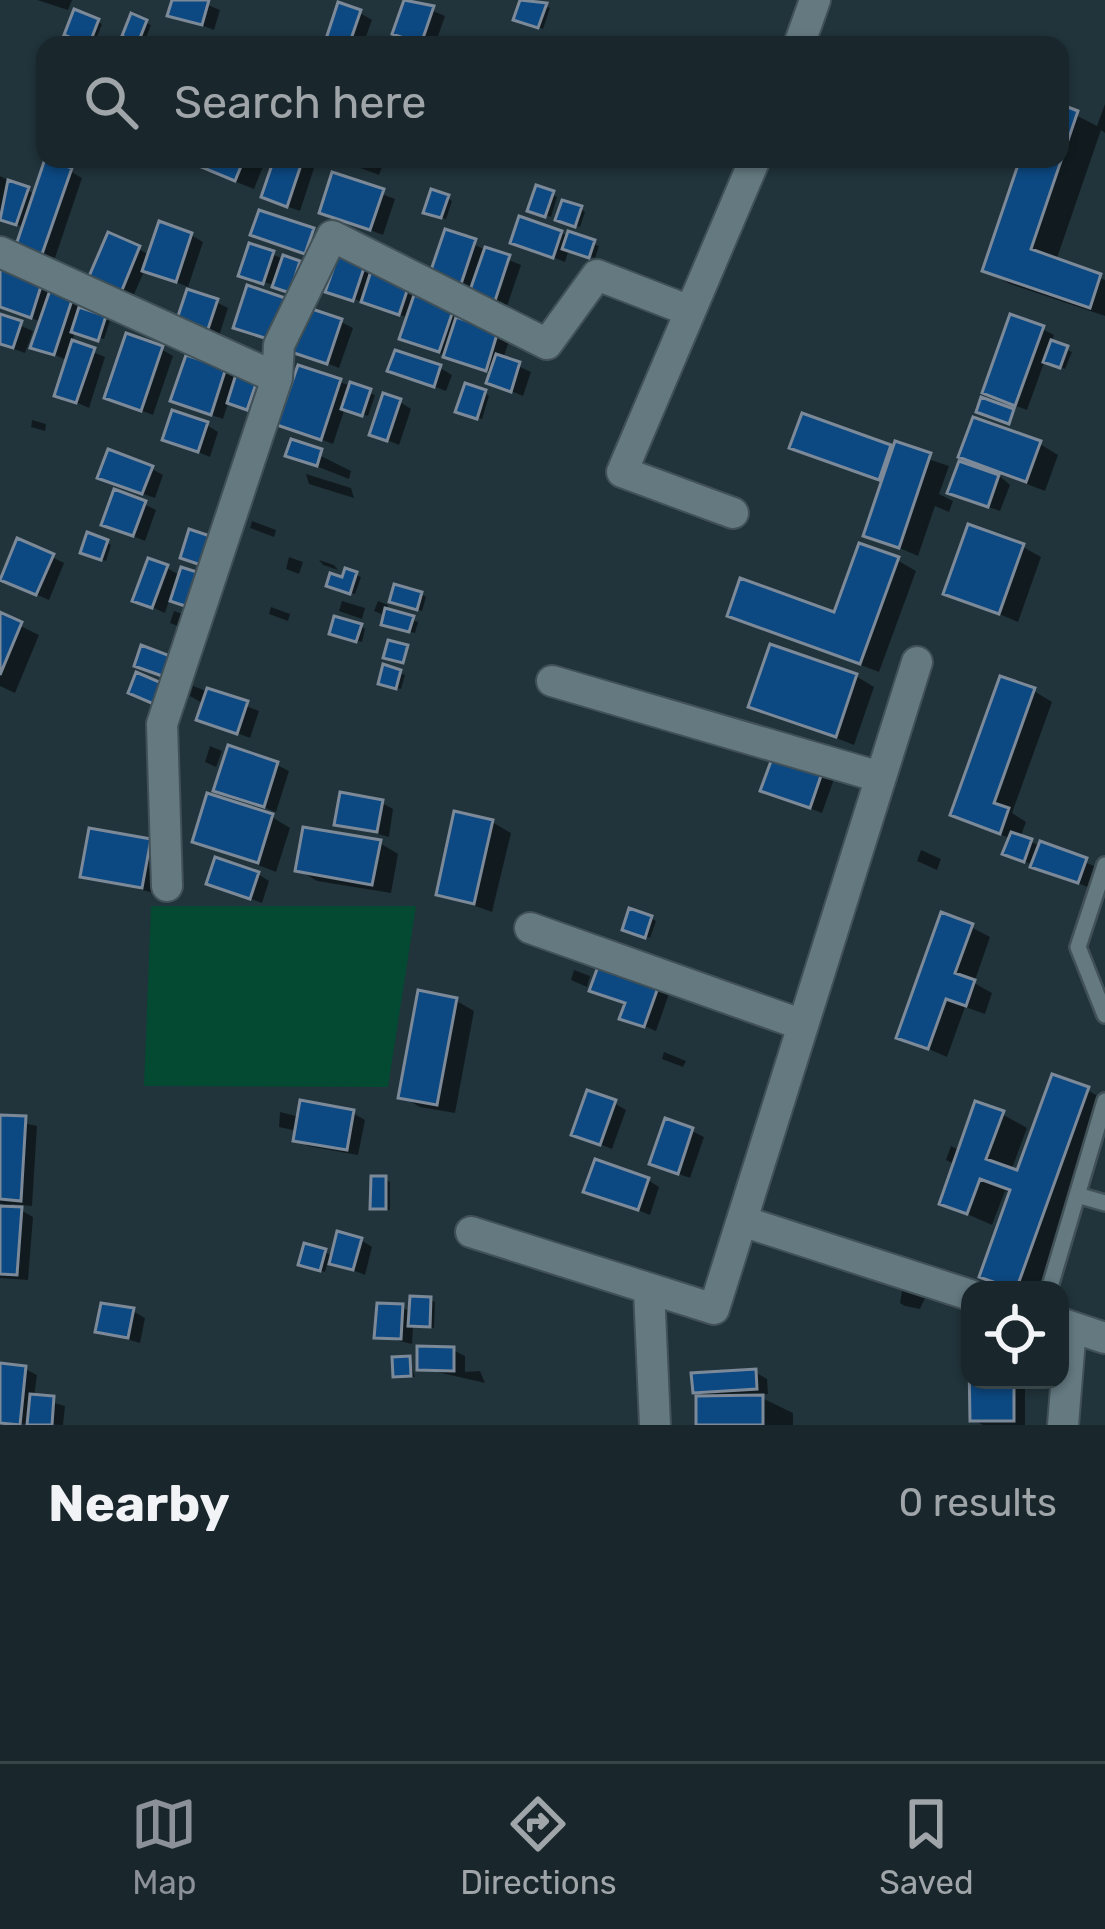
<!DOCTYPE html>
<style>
:root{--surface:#19272c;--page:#222f34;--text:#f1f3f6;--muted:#9fa5a9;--line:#374448;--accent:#8c9099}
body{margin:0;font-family:Rubik,sans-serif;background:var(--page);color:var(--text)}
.controls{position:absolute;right:36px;bottom:36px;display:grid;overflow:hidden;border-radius:24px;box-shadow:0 3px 9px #0004}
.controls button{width:108px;height:108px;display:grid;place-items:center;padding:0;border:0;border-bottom:3px solid var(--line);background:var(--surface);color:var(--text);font:60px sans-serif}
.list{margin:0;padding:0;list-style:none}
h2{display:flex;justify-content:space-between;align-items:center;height:156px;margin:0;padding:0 48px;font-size:51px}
h2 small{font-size:39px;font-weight:400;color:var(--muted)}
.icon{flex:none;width:66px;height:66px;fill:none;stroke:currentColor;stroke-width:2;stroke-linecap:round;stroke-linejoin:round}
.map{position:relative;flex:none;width:1105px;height:1425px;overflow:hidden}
.search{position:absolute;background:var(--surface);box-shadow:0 3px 9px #0004;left:36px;right:36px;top:36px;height:132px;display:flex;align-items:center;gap:30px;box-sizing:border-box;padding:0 42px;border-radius:24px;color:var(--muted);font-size:45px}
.sheet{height:336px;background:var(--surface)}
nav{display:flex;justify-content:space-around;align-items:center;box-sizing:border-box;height:168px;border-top:3px solid var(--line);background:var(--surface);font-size:33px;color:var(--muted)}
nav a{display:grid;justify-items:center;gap:6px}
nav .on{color:var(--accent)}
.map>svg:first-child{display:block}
</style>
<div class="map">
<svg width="1105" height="1425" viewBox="0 0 1105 1425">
<rect width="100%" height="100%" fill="#21343b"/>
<path fill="#044931" d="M151 906H416L388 1087 144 1086Z"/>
<path fill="#0007" d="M37 0H72L68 10Z
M175 0H196L220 10 214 30 171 14Z
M407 0 445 16 435 45 396 32Z
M523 0 550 8 543 29 517 18Z
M360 13 372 20 363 45H327Z
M133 17 151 25 144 43 126 35Z
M98 22 102 24 94 45 72 36Z
M199 36 216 45H194Z
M1105 104V133L1101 130 1056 261 1105 280V316L1010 284 986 270 1023 159H1060V107L1097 126Z
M200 159H266L254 189 216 174Z
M277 159H317L300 211 277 203Z
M337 159H385L379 175Z
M70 171 82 178 55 258 31 250 25 228 0 217V176L36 195Z
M334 176 395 199 383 235 323 212Z
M552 194 557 197 551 217 536 212Z
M448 198 452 201 446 219 431 214Z
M581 209 585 212 580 227 564 222Z
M447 233 521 265 506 309 446 279Z
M561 233 599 246 595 258 569 249 565 262 514 242Z
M191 235 203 242 188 287 145 269 132 299 103 286 139 249 151 256Z
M251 247 304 266 295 293 242 274Z
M342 254 420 294 418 299 464 317 462 323 509 341 503 359 531 372 523 396 490 382 493 374 414 344 409 318 329 290Z
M0 265 110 321 104 339 75 330 72 343 105 357 89 408 58 394 69 361 34 346 42 322 0 307Z
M216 302 228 308 219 336 191 327Z
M0 317 33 331 25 353 0 344Z
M341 322 353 328 339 368 291 349Z
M1042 329 1054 335 1051 343 1072 352 1065 369 1045 360 1027 410 997 399Z
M161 349 173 356 153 415 107 397Z
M440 368 452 375 446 391 391 370Z
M225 371 261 383 252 410 229 400 223 419 186 406Z
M340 382 375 395 368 416 345 408 333 444 281 424Z
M485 393 489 396 482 419 464 413Z
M400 402 411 409 399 445 373 434Z
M803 417 949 466 939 494 953 501 949 512 935 506 918 556 867 534 884 484 793 447Z
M32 420 46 424 45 431 31 427Z
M207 425 218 432 210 457 165 438Z
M293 442 351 471 349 479 293 457Z
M1040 444 1058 455 1045 491 995 472 1010 485 1000 511 963 498 984 469 962 456Z
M152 469 163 475 155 498 113 483Z
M306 474 351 488 354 498 309 484Z
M144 504 156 510 145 541 105 524Z
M252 521 276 530 274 537 250 528Z
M107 543 111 545 106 561 88 554Z
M1023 547 1041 557 1018 622 947 592Z
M52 557 64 563 49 600 15 585Z
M289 557 303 562 299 574 286 569Z
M319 560 334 565 338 570 323 565Z
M897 560 916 571 879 672 730 615H836Z
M167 568 181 576 185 606 170 597 165 613 136 600Z
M356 575 361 577 355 594 334 588Z
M421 594 426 597 422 611 397 604Z
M342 601 365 608 362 619 339 611Z
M378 601 388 605 386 612 418 622 415 633 389 626 386 616 374 611Z
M271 607 290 614 288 621 269 614Z
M174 611 188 616V630L170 623Z
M0 616 39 635 15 693 0 686Z
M361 626 365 629 362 642 337 635Z
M400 673 405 675 401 689 386 686Z
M856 676 874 687 854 745 752 705Z
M193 686 259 711 250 738 200 719 204 704 190 696Z
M1034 691 1052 702 1012 813 1026 822 1020 838 1097 867 1090 888 1011 856V839L953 814Z
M210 746 222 751 216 767 205 762Z
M277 765 289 771 276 812 217 789Z
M822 773 834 779 822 813 764 790Z
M382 803 393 809 389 837 338 823Z
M272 817 290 828 276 872 196 841Z
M492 822 511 833 492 912 439 893Z
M150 842 162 849 154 893 83 875Z
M380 843 398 854 391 893 317 881 299 870Z
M921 850 941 859 937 870 917 861Z
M258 874 269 881 262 903 210 883Z
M651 918 656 921 650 938 630 931Z
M971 927 990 937 974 983 992 993 985 1014 965 1007 947 1057 899 1036Z
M602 964 670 991 656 1031 623 1017 627 1005 593 990Z
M574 970 590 976 587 987 571 980Z
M455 1000 474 1011 455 1113 420 1107 401 1096Z
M664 1052 686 1061 683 1067 662 1059Z
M1087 1090 1105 1100 1045 1290H1008L983 1276 1012 1193 1005 1191 992 1225 942 1203 956 1165 946 1160 951 1146 961 1151 1002 1114 1027 1128 1011 1171 1019 1174Z
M614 1103 626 1110 612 1149 575 1134Z
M280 1112 300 1117 353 1113 365 1120 358 1155 308 1146 296 1139 297 1131 279 1127Z
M0 1118 37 1126 32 1206 10 1204 33 1217 28 1280 0 1278V1209L12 1210 0 1203Z
M692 1131 704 1137 690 1178 665 1169Z
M385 1179 390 1182V1210H378L373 1207Z
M648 1180 659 1187 650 1215 587 1190Z
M361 1240 372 1247 365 1275 328 1260 325 1272 306 1266 325 1252 334 1257Z
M902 1291 924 1298 925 1292 953 1304 925 1298 920 1309 905 1306 900 1303Z
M430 1300 435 1302 434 1328 413 1327 412 1344 378 1336 402 1307 412 1313Z
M133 1311 145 1318 140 1343 99 1331Z
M453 1350 465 1356V1372L480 1371 485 1383 420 1368Z
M409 1359 415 1377 396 1375Z
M25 1369 37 1375 34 1397 65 1406 63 1425 0 1423V1390Z
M755 1372 767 1379 768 1394 756 1395 793 1413V1425H699L710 1399 696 1391Z
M973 1380H1025V1425H983L973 1419Z"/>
<path fill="#0c4881" stroke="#7c8998" stroke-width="3" d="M172 0H209L202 25 167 16Z
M404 0 434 6 421 44 392 34Z
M520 0 547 3 538 28 513 20Z
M338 2 361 10 349 45H324Z
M74 9 99 19 89 45 64 35Z
M131 13 147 20 138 43 122 36Z
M1060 104 1078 111 1031 249 1101 274 1090 308 982 271 1020 159H1060Z
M45 159 72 168 42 254 16 245Z
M196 159H244L235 181 194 164Z
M274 159H303L287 207 261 197Z
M332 172 384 189 370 230 319 213Z
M8 180 29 187 16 225 0 220Z
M536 185 554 191 545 217 527 211Z
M431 189 449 195 441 218 423 213Z
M562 200 582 206 575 227 555 220Z
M259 210 314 228 305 254 250 235Z
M519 216 562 231 553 258 510 243Z
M159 221 192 233 176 282 142 271Z
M445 229 476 239 461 284 430 273Z
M568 231 595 240 589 258 562 249Z
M108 232 140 246 120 295 87 281Z
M249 243 274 251 263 284 238 276Z
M485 247 510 255 494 304 468 296Z
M340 250 367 259 353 301 325 292Z
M283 255 300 261 290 293 272 287Z
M0 265 43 280 31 318 0 307Z
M371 271 409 285 399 315 361 302Z
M247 285 288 299 274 341 233 328Z
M187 289 218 299 207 332 176 322Z
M50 290 73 297 54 355 30 348Z
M414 295 454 308 439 352 399 339Z
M303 306 342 319 327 364 288 351Z
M79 307 106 316 98 341 71 332Z
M0 314 22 321 13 348 0 344Z
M1010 314 1044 326 1015 406 982 393Z
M456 317 498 331 486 371 443 357Z
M126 333 163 346 141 411 104 398Z
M72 340 95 348 76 403 54 396Z
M1051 340 1068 346 1060 368 1043 362Z
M395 350 441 365 434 387 387 371Z
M496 354 520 362 511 392 486 383Z
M186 355 226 368 211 415 170 401Z
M298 365 341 379 321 440 277 425Z
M237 371 258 378 247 410 227 403Z
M350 382 371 389 362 416 341 409Z
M465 383 486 390 477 419 455 412Z
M383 393 401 399 387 441 369 435Z
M981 397 1014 409 1009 424 976 412Z
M172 410 208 422 198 452 162 440Z
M802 413 891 445 879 480 789 448Z
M973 417 1041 441 1026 482 958 457Z
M291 439 322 449 317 466 285 456Z
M895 441 931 453 899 548 863 536Z
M108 449 153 466 142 494 97 478Z
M959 461 999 475 988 507 947 493Z
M114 489 146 501 133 536 101 525Z
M968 524 1024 544 999 614 943 594Z
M189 529 210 536 201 565 180 558Z
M87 532 108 540 101 560 80 553Z
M17 538 54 554 36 595 0 580Z
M859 543 899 557 860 664 727 616 740 578 834 612Z
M148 558 168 565 152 608 132 601Z
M181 567 203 574 191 608 170 601Z
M345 568 357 572 350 594 326 586 330 573 342 577Z
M394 584 422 592 417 610 389 602Z
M385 608 414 616 409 632 381 625Z
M0 612 22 622 0 675Z
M334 616 362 624 356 642 329 634Z
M388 640 408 645 403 663 383 658Z
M770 644 857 674 836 737 748 707Z
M141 645 173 657 165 677 134 666Z
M383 664 401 670 396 689 378 684Z
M136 672 164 684 156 705 128 693Z
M1000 676 1035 688 994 803 1009 808 1000 834 950 815Z
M207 688 248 701 237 734 196 720Z
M228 745 278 762 264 807 213 791Z
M774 753 823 770 810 808 760 791Z
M340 792 383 800 377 832 334 825Z
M207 793 273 814 258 863 192 842Z
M454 811 493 820 474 904 436 895Z
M303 827 381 840 372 885 295 871Z
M89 828 151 839 142 888 80 877Z
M1011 832 1032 839 1024 862 1002 854Z
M1040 841 1087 858 1078 883 1030 867Z
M215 857 259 872 250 899 206 884Z
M629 908 652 916 645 938 622 930Z
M941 912 973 924 955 973 975 980 966 1006 946 999 928 1049 896 1038Z
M600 961 660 982 644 1027 619 1019 625 1003 589 991Z
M418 990 457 998 437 1105 398 1098Z
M1052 1074 1089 1087 1016 1290 979 1277 1010 1190 980 1179 967 1214 939 1204 975 1101 1004 1111 986 1159 1017 1170Z
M587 1090 616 1100 600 1145 571 1135Z
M300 1100 354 1110 347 1150 293 1141Z
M0 1115 26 1116 21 1201 0 1199Z
M665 1118 693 1128 678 1174 649 1164Z
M595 1159 649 1178 638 1210 583 1192Z
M371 1176H386V1209H370Z
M0 1206 22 1207 17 1275 0 1274Z
M337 1231 362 1238 353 1270 329 1264Z
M304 1243 326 1249 320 1271 298 1265Z
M410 1296 431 1297 430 1327 408 1326Z
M101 1303 134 1308 128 1338 95 1332Z
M377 1303 403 1304 401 1339 374 1338Z
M417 1346 454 1347V1371L417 1370Z
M410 1356 411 1376 393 1377 392 1357Z
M969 1361 970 1380H1014V1421H970Z
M0 1363 26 1366 20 1425 0 1423Z
M756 1369 757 1389 693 1393 691 1373Z
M30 1394 54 1396 52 1425H27Z
M763 1395V1425H696V1396Z"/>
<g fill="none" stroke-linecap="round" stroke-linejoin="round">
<defs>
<path id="lane" d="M1105 865 1078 947 1105 1015
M1077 1195 1105 1203
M1049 1290 1105 1101"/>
<path id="street" d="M799 45 815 0
M0 252 277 378 162 724 167 886
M277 378 279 345 332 236 547 344 597 275 690 311
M733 513 622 472 755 159
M552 681 880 777
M530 928 803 1025
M742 1221 970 1295
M471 1232 714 1309 917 662
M649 1289 655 1425
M1060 1323 1105 1338
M1063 1425 1071 1327"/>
</defs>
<use href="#lane" stroke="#415157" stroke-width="20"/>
<use href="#street" stroke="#415157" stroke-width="34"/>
<use href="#lane" stroke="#647980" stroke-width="15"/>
<use href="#street" stroke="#647980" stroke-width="30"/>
</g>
</svg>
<div class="controls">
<button><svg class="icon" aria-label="locate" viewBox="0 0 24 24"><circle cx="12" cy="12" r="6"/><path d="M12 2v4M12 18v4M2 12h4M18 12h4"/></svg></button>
</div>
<div class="search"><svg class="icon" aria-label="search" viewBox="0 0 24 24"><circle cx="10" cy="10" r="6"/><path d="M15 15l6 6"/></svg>Search here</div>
</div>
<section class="sheet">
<h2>Nearby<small>0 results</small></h2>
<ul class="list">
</ul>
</section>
<nav>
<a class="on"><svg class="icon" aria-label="map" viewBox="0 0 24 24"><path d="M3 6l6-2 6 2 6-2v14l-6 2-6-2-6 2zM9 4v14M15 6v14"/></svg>Map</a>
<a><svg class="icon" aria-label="directions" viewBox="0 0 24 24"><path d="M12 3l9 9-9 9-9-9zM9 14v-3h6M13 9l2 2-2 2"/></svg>Directions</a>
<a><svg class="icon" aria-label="saved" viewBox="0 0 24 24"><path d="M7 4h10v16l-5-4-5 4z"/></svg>Saved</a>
</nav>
